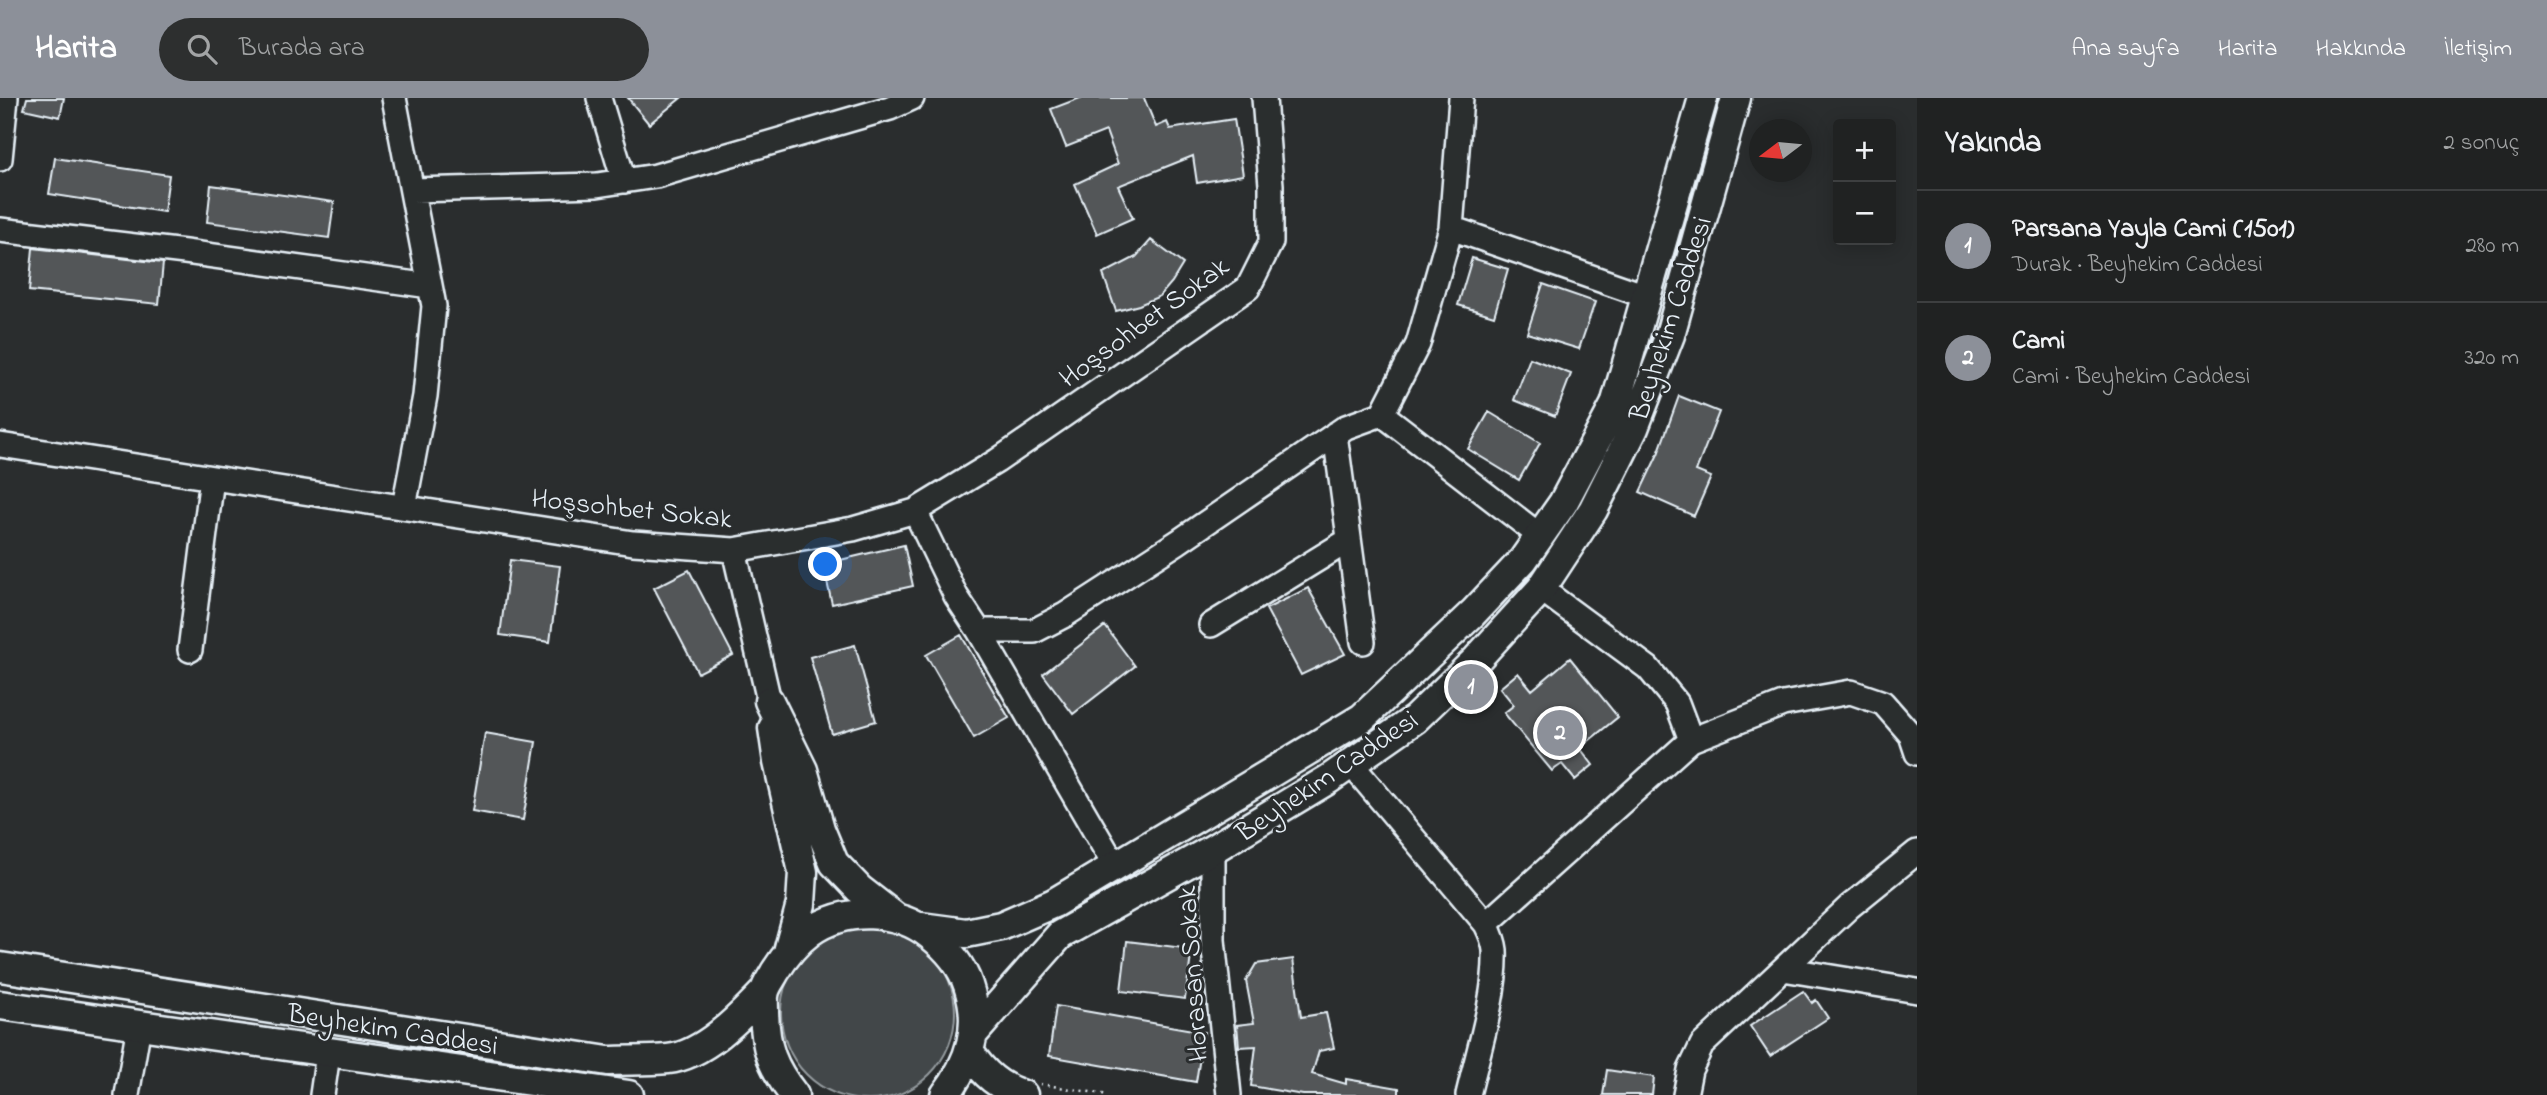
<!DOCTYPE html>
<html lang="tr">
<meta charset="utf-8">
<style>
:root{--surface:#202222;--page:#2d2f2f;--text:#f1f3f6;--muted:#a2a4a5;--line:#3d3f40;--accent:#8c9099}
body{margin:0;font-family:"Indie Flower",sans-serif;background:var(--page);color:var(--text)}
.controls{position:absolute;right:21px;top:21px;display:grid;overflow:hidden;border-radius:7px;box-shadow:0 4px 18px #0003}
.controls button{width:63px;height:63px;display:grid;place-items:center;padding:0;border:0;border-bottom:2px solid var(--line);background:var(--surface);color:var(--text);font:35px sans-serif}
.compass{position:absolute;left:1749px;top:21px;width:63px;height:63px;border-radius:50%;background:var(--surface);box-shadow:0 4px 18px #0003;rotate:254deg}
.you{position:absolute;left:826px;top:467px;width:24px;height:24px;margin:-18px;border:5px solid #fff;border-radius:50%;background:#1a73e8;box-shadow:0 0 0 10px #1a73e833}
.badge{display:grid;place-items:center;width:46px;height:46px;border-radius:50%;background:var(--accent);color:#fff;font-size:23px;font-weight:700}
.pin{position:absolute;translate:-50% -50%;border:4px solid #fff;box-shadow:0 2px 7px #0006}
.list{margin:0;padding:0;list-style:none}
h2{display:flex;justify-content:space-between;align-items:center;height:91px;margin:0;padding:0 28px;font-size:30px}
h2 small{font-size:23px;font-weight:400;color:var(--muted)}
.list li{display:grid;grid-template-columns:46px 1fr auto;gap:21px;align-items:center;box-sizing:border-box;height:112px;padding:0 28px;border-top:2px solid var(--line)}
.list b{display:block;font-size:26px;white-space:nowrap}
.list p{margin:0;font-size:23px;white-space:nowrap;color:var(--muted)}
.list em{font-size:23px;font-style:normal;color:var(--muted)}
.icon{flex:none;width:38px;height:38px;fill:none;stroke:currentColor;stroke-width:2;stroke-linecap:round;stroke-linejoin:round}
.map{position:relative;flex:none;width:1917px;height:997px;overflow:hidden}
header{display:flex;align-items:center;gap:42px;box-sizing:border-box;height:98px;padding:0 35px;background:var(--accent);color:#fff}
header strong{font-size:33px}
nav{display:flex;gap:38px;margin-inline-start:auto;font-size:24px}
.search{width:490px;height:63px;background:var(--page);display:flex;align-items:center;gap:18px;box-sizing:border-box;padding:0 24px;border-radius:38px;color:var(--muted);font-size:26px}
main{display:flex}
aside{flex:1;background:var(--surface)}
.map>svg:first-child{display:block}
</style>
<header>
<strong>Harita</strong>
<div class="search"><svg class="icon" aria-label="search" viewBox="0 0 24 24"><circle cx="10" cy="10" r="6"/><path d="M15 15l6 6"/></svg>Burada ara</div>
<nav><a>Ana sayfa</a><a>Harita</a><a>Hakkında</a><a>İletişim</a></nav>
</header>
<main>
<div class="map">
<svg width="1917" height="997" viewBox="0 0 1917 997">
<rect width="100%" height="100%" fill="#2a2d2e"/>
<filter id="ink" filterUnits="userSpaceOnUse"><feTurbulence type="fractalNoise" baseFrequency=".0143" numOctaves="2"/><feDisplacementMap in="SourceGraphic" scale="14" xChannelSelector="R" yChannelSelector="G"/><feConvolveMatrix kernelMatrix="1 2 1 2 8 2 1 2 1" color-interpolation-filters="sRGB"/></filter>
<g filter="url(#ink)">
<path fill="#424648" stroke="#959ca0" stroke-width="2" d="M781 915a87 87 0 1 1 174 0a87 87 0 1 1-174 0Z"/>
<path fill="#535759" stroke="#e8f1f8" stroke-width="2" d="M27 0H64L60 19 24 11Z
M628 0H681L649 26Z
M1080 0H1144L1156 29 1167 24 1170 31 1234 21 1243 77 1197 85 1193 58 1118 88 1133 120 1097 136 1075 86 1118 66 1106 33 1066 49 1051 11Z
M55 60 169 77 164 114 49 96Z
M211 87 334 104 329 140 207 124Z
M1151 142 1183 166 1172 184 1160 198 1139 207 1116 213 1103 176 1136 159Z
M33 150 163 165 159 206 29 193Z
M1472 160 1508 171 1494 218 1458 207Z
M1543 186 1595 204 1579 251 1527 235Z
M1530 260 1571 276 1555 318 1514 302Z
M1679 298 1719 314 1696 373 1711 379 1694 418 1640 394 1658 356Z
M1489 314 1540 345 1519 382 1468 351Z
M904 447 913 488 832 506 823 466Z
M510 462 560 468 550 544 500 537Z
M689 472 733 557 698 575 654 490Z
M1308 490 1345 556 1301 577 1266 511Z
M1105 528 1135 568 1073 616 1043 576Z
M961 537 1009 620 974 640 926 557Z
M855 547 876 623 832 636 810 559Z
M1570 560 1618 619 1580 650 1593 667 1575 682 1562 666 1552 673 1504 615 1514 607 1500 590 1518 575 1532 592Z
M485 635 536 644 523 722 472 713Z
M1127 843 1192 851 1185 901 1121 893Z
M1293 861 1301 919 1326 915 1334 950 1319 953 1312 976 1346 986V981L1399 990V997H1303L1251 988 1256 948 1239 949 1237 927 1254 925 1246 883 1256 866Z
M1803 893 1812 905 1816 902 1828 920 1770 958 1750 928Z
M1056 908 1204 934 1196 984 1049 958Z
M1607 972 1654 979 1652 997H1603Z"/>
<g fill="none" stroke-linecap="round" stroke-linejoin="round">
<defs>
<path id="minor" d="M394 0 434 208 425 298 404 409
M599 0 624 83
M0 61 6 0
M412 92 597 87 656 78 890 10 912 0
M1451 130 1646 198
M0 132 185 154 430 188
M1382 316 1540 438
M1335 336 1363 544
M0 347 633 445 734 452 853 431 915 413 997 363 1248 190 1271 144V87L1264 0
M915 413 956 498 979 533H1034L1065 517 1178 444 1346 329 1382 316 1418 246 1451 130 1461 0
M734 452 769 603
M1541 491 1648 570 1677 605 1691 642
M1211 527 1349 442
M979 533 1115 768
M190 552 212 380
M1351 666 1486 826C1490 834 1494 842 1495 852 1497 895 1478 954 1468 997
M1213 751V842L1229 997
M1486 826 1691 642 1783 606 1851 594 1883 605 1911 637 1917 655
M1783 871 1917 893
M127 997 139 927
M322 997 328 956
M1685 997 1690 972 1702 947 1849 809 1917 754"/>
<path id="major" d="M769 603 803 672 820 731 834 765 859 791 895 819
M773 630 778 664 803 774 801 806 788 854
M921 829 966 835 1001 828 1054 805 1362 620 1473 515 1523 462 1563 405 1615 307 1703 0
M0 869 608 963C628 962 648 963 668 961 704 957 740 919 764 894
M0 907 629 997
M974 935 1060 837 1213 751 1329 681 1415 621 1477 561 1541 491 1593 412 1634 330 1670 237 1736 0
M970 955C984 976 999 989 1023 997
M794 997C772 969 765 950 764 914 764 907 763 899 765 893 767 886 772 880 775 874 785 858 795 845 810 834 845 809 897 811 930 837 948 851 961 866 968 887 982 928 970 964 945 997"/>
</defs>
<use href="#minor" stroke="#e8f1f8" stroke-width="28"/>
<use href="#major" stroke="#e8f1f8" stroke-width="33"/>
<path stroke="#e8f1f8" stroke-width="2.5" stroke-dasharray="2 5" stroke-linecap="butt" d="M1040 986 1109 997"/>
<use href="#minor" stroke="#2a2d2e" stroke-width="23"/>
<use href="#major" stroke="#2a2d2e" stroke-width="28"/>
</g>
</g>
<g text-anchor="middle" stroke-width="6" stroke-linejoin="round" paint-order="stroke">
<g font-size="28" fill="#e8f1f8" stroke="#2a2d2e">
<text transform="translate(1669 220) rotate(-72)" y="10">Beyhekim Caddesi</text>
<text transform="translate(1143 223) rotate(-36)" y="10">Hoşsohbet Sokak</text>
<text transform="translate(632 409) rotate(6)" y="10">Hoşsohbet Sokak</text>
<text transform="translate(1326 677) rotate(-34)" y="10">Beyhekim Caddesi</text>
<text transform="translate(1191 876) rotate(-94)" y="10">Horasan Sokak</text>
<text transform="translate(393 930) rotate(9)" y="10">Beyhekim Caddesi</text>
</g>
</g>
</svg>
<div class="controls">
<button>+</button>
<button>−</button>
</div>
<svg class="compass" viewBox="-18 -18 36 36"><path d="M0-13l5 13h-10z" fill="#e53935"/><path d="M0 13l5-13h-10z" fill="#a2a4a5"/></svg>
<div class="you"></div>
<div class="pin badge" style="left:1471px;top:589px">1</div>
<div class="pin badge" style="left:1560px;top:635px">2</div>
</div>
<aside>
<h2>Yakında<small>2 sonuç</small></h2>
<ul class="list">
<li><span class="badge">1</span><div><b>Parsana Yayla Cami (1501)</b><p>Durak · Beyhekim Caddesi</p></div><em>280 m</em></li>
<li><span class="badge">2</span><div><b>Cami</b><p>Cami · Beyhekim Caddesi</p></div><em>320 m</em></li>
</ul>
</aside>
</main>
